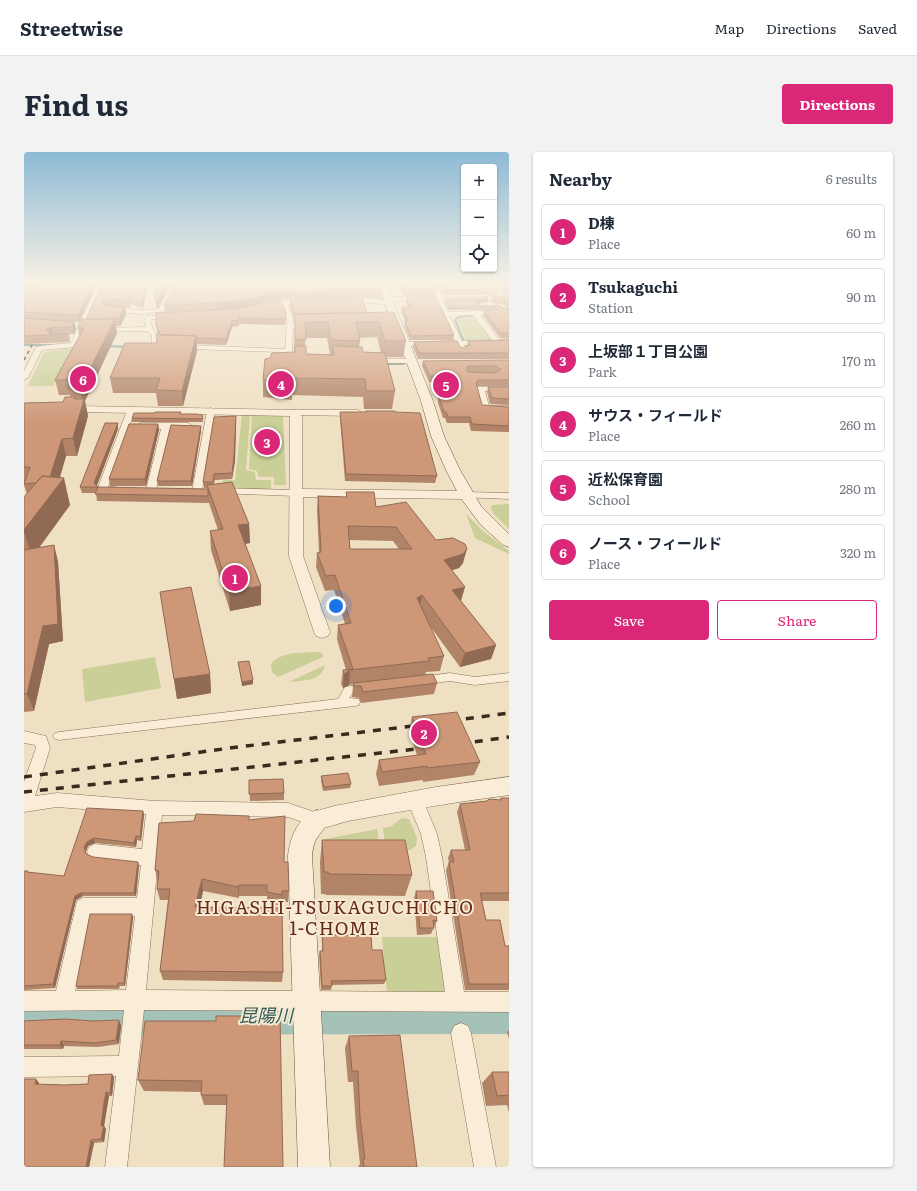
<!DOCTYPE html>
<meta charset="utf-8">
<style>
:root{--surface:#fff;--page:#f2f2f3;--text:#1f2937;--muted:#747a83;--line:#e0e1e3;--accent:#db2777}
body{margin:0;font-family:Literata,"Noto Sans JP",serif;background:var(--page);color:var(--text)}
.controls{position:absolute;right:12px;top:12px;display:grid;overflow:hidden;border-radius:4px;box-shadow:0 1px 3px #0004}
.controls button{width:36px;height:36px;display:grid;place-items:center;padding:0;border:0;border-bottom:1px solid var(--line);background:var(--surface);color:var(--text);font:20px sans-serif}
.you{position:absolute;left:312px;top:454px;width:14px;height:14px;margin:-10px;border:3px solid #fff;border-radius:50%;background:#1a73e8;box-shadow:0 0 0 6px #1a73e833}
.badge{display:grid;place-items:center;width:26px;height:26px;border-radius:50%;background:var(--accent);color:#fff;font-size:13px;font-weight:700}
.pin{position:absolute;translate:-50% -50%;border:2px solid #fff;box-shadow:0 1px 4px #0006}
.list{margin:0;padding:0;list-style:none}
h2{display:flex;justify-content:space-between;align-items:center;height:52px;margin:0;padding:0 16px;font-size:17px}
h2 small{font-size:13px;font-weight:400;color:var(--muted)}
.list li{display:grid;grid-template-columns:26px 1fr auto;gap:12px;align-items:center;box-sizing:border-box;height:56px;margin:0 8px 8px;padding:0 8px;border:1px solid var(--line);border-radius:4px}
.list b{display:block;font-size:15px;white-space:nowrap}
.list p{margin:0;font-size:13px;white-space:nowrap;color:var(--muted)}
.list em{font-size:13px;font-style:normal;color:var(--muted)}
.actions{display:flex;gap:8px;padding:12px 16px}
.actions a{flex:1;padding:9px 0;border:1px solid var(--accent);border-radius:4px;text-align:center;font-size:14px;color:var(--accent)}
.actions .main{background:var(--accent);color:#fff}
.icon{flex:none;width:22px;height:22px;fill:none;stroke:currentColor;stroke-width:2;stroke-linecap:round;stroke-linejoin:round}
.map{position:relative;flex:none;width:485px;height:1015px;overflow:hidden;border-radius:4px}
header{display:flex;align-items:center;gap:24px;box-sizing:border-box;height:56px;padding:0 20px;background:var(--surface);border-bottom:1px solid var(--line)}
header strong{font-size:19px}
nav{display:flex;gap:22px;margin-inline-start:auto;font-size:14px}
.intro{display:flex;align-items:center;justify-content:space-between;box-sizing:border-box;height:96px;padding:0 24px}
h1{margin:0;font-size:28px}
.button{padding:10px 18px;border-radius:4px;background:var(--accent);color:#fff;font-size:14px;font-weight:700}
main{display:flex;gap:24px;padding:0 24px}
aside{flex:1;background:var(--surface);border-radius:4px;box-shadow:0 1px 3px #0004}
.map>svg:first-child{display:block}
</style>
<header>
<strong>Streetwise</strong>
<nav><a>Map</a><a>Directions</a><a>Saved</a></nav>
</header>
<div class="intro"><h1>Find us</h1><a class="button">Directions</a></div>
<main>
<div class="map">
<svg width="485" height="1015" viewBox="0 0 485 1015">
<rect width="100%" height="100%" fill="#efe0c3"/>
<path fill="#cace97" d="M451 164 470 189 442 190 434 172 433 168 440 165Z
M47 196 50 198 29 234H4L20 200Z
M218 263H226L222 318 231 320 232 328H247V338H199V328H211Z
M228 263 259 264 262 333H250V325H235L233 319 225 317Z
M485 352V377L470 362 466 355 469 353Z
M442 362 459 379 485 399V402L451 386Z
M293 500 298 501 299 505 254 525 248 520 247 512C257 499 279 501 293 500Z
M131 505 137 536 61 550 58 517Z
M301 513C298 530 279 528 265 530Z
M378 666 385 667 393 686 392 694 386 698H362L359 676 366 675Z
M353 677 356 697 300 689 302 687Z
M358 785H416L424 833 417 842 363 841Z"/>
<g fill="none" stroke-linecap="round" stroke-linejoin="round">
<path stroke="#6c9086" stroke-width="2" d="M0 193H26
M82 194 104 195
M444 200 431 168 435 165 450 163
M359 212H380"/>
<path fill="#a5c2b8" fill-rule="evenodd" d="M485 844V882L0 883V845Z"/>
<defs>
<path id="pedestrian" d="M426 521 451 525 485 521V529L451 533 426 529 398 533 394 532 393 529 394 526 398 525Z
M342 532 346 533 347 536 346 539 328 542 325 546 335 547 336 550 335 553 331 554 35 588 31 587 29 584 31 581 35 580 314 547 321 535Z"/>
<path id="minor" d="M75 130H81L53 195 18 198 4 226 0 228V219L12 195 24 193 47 191Z
M157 130H164L150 141 140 159 119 162 85 160 82 158 85 156 119 158 135 157 145 139Z
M344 130H394L397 132 394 134 342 133V131Z
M405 130H411L419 145H482V147L480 148 418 149 424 160 485 158V162L456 163 475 188H485V192L440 193 443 198 439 200H436L433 193 378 194 377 192 381 190 431 189 412 148 364 149 361 147 364 145H413ZM449 163 468 188 438 189 426 164Z
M350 147 365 149 368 151 365 153 350 151 321 152 318 150 321 148Z
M257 149 284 151 287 153 284 155 264 153 269 167V172H288L291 174 288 176H269L268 205H280V209H262L261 202 256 200 136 196 128 193V183L123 179 74 180 71 178 74 176 122 175 120 169 124 164 149 162 151 163V165L128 167 126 169 129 177 134 183 135 190 138 192 261 197 263 167 258 153 241 155 238 153 241 151Z
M343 207H388L392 209 388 211H346L342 209Z
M453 235H485V239H461L465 254H485V260L458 258 452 237Z
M107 255 111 258 84 335H91L96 338 91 341 75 340 73 338 103 258Z
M187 256 191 259 178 339 173 342 168 339 183 259Z
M270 258H334L338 261 334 264 267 263 266 261 267 259Z
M118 271H164L168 274 164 277H146L132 338 127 341 122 338 137 277 115 276 114 274 115 272Z
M195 336 272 338 277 341 272 344 192 341 190 339 192 337Z
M441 340 485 341V347L437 345 436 343 437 341Z
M0 579 22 584 26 596 11 644 33 641 131 649 264 651 299 663 301 668 299 673 293 675 264 665 138 663 122 838 421 840 402 705 397 682 383 648 385 643 391 641 397 643 413 682 418 705 440 840H485V860L120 858 103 1015H81L92 924 0 925V905L95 904 100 858 0 859V839H32L53 749 59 746H113L117 713 71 708 65 705 63 700 65 695 71 692 118 697 122 662 33 655 0 660V630L12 596 11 593 0 591ZM66 764H111L102 838 51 839Z
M437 871 444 874 447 881 472 1015H450L427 881 430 874Z"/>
<path id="tertiary" d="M0 253 270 258 274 259 278 265V337L441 339 446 340 448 343 446 346 441 347 279 345V404L306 480 304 484 298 486 292 484 290 480 265 404 266 264 0 259Z
M485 625V643C431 650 378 659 324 669 312 672 297 679 286 675L283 668 286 661 310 654 412 635Z"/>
<path id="secondary" d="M353 130H361L409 249 420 284 436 318 457 354 485 382V395L479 393 456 372 436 345 422 318 407 284 397 249Z
M293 658 301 661 305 668C297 684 290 683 288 704L306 1015H274L264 704C266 685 274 665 293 658Z"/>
</defs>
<use href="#pedestrian" stroke="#8a7159" stroke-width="1"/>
<use href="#minor" stroke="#8a7159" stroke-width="1"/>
<use href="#tertiary" stroke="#8a7159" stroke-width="1"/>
<use href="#secondary" stroke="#6c523d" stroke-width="1"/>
<use href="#pedestrian" fill="#faedd7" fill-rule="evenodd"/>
<use href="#minor" fill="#faedd7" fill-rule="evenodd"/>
<use href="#tertiary" fill="#faedd7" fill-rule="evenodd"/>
<use href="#secondary" fill="#faedd7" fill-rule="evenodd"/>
<path stroke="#392a1e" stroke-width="1.5" stroke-dasharray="3.5 3.5" stroke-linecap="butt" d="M0 208 14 182"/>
<path stroke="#392a1e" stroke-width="3.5" stroke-dasharray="8 8" stroke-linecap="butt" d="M426 569 485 561
M435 592 485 585
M0 625 206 596 397 573
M0 640 402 596"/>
</g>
<path fill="#b18367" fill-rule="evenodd" d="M0 130H74L55 170H50L52 177 50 182H45L46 190 0 192Z
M79 130H124L119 156 106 152 105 156 101 155 102 163 96 174H92L93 181 61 249 64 264 53 304H42L36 326 46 353 15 396 30 393 34 410 39 489 25 492 10 559 0 560V345L3 342 0 333V251L39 250 46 245V243H35L31 228 55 184 54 176 62 167Z
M131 130H155L144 138 134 156H132Z
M355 130 358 139V146H338L343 161 382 189 379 205H362L371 239 368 257H340L339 245 268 243V248L239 245V228L246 206 270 200 271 170 266 156V148H257L238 151 226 154 262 161 261 173 215 172V174L208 175 202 193 173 192V199L159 254H134L132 241H89L86 226 133 191 134 183 132 173 171 159 141 160 140 153ZM225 155 213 157 201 158ZM353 185 357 201 339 200 335 195 336 189 335 186ZM281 186H303L306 202H282Z
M377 130H467L473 137 472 143H420L415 137 412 138 411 144H380L376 135Z
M470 130H485V146Z
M468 144 485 147V187L476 186 459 164 460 159 467 158H425L420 150 421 147 464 146V150L456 151 453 152 457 154H471V152L483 158H484L480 153 467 150Z
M383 146 430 183 429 188H386L380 174 381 169 377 160 378 155H384L382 150Z
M485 188V207H394L389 195 390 190 440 196 443 194 444 189Z
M485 208V234H453L458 253 485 255V280L447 279 445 271H423L421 266H419L414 251V247L409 230H405L398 214 399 209Z
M464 235H485V253L466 252 463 240Z
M157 260V262L178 263 179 270H108V266Z
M316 260H371L413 324 411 331 321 329 316 266Z
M212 270 211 309 208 327 191 328 190 332 225 372 226 391 221 392 237 453 206 459 187 398 186 379 194 378 185 351 73 349 72 341H58L56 335 94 271V277L73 334 74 336 184 337 183 336H180L179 330Z
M134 272 135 278 122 334H86L85 327Z
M177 274V279L168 334H134L133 329Z
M322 340 352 355 412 388 439 411 435 416 428 418 437 449 472 493 467 507 436 515 403 470 420 504 416 519 402 520 401 523 413 531 410 542 337 551 335 546 328 545 329 534 330 532 325 533 319 536 317 532 319 518H322L313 487 314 473 321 472 310 438 301 439 292 415 293 401H295L293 358 294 344 322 345ZM325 388 369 389 375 397H326Z
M136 440 186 522 187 541 153 547Z
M214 510 229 528V532L218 534Z
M388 565 456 610 450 623 399 630V628L355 634 352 622 355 608 393 603 385 580Z
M297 624 327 632 326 636 299 639 297 628Z
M225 628 260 641V648L226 649Z
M477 646H485V749H458L462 768 481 794H485V838H441L422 718 425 710 424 706 427 698H441L433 660 436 652 476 648Z
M63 656 119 659 120 663 117 689 113 688 112 695 71 691 64 694 62 699V702L69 705 115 714 112 744H59L52 748 31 836 0 838V719L4 721 40 724Z
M225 664V668L260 710 265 739 264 750H258V754L243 751V744H215V746L179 739 176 755 259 820 258 830 139 828 136 819 144 748H136L133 737 134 730 131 718 170 669Z
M298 688 388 723 381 744 302 743 301 742H297L296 710Z
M392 739 413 769 410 775 407 782 393 783 390 746Z
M108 762 109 766 101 834H96L95 837H53L52 834Z
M298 783 348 798 362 828 360 832 308 833 307 838H297L295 803 296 799H298Z
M256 864 202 953H180L177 943V940L120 939 114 928 192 869Z
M0 869 97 873 95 892 74 895 40 894 39 897H0Z
M485 878V887L483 880Z
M325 884 393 1015H334L336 1012 332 975 329 930H324L321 896Z
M468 920H485V961L483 953 462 954 458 931Z
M88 922 90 926 88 944H85L83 955 80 974 82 977 80 990 70 991 65 1015 12 927 15 931V932L40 933 64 932Z"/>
<path fill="#906a54" d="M70 130H74L55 170 54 163Z
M122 130H124L119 156 118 149Z
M145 130H155L144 138 134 156 133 148 143 131Z
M416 132 415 137 412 138 410 134Z
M257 140V148L238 151 226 155 193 158V151Z
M105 145 106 152 105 156 104 148Z
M464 146V150L456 151 452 153 453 149 457 147Z
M82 147 83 154 79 158 77 150Z
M101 155 102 163 96 174 95 166Z
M91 167 93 181 61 249 64 264 53 304 49 286 59 252 56 237Z
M208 169V175L202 193V187Z
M50 170 52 177 50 182 48 175Z
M27 175 29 182 28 183 22 178Z
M172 184 173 199 159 254 158 239Z
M212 264 211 309 208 327V321Z
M94 271V277L72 335 70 331Z
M134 272 135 278 122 334 121 327Z
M177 274V279L168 334 167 329Z
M38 287 42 304 32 336 40 326 46 353 8 405 0 380V378L24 331Z
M225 372 226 391 214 393V373Z
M30 393 34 410 39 489 25 492 10 559 3 542Z
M443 397 439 411 435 416 416 422 420 408Z
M237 434V453L206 459 205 439Z
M441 435 437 449 428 438Z
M398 443 395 457 393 446Z
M472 493 467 507 436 515 441 501Z
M326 518 325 533 319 536 320 522Z
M186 522 187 541 153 547 150 527Z
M229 528V532L218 534V530Z
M119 659 120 663 117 689 116 685Z
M112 684 113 688 112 695 110 691Z
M70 686 71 691 64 694 62 699 60 695 63 690Z
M114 710 115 714 112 744 110 741Z
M178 727 179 739 173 765 171 755Z
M215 733V746L214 735Z
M57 741 59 744 52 748 31 836 29 832 51 744Z
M108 762 109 766 101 834 100 831Z
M95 868 97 873 95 892 92 888Z
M37 889 40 894 39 897 36 893Z
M88 922 90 926 88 944 86 941Z
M12 927 15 931V935L11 932Z
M82 940 85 944 80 974 82 977 80 990 77 987V974L80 951Z
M67 988 70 991 65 1015H62Z"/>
<path fill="#ce9878" stroke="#906a54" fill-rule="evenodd" d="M16 130H70L54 163 0 160V135H14L19 132Z
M79 130H122L118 149 105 145 104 148 82 147 77 150 82 154 101 155 95 166 62 167Z
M131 130H145L143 131 133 148H131Z
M157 130H355L358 139 351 138 278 142 257 140 238 143 226 147 193 151 140 153 151 135Z
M377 130H467L473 137 421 138 416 132 410 134 412 138 381 139Z
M476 130H485V140Z
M468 144H479L482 147H485V152L481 148Z
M338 145 343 161 271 162 266 147H296Z
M412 145 430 183 387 184 381 169H384L378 155H387L383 146Z
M464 146 457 147 453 149V152L457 154H471L426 155 421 147Z
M257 149 262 161 261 167 214 166 215 168 208 169 202 187 172 186V184L136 183 132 173V161L213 157Z
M471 152 483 158 485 157V181H477L460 159 472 157Z
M370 160 382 189H361L355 170H332L336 189 307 188 304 170H281L282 188 271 187V162Z
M0 166 50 170 48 175H27L22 178 27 182H45L0 184Z
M57 167H91L56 237H44L46 230 49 228H31L60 176H54Z
M132 182 172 184 158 239 132 238 136 226H86L101 191H133Z
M485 188V201H395L390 190 433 189 436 195 440 196 446 193 444 189Z
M271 194H282V202L310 203 308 194 338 195 339 200 361 201 371 239H342L341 227 268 226V230L239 228 241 207 246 206 248 201 271 200Z
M485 208V228H454L452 231 458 253 485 255V274L448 272 446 265H424L422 260H420L415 245H417L410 224H406L399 209ZM444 214H471L477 217 471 221 443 220V215Z
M464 235H485V247L468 246Z
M41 245H51L50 247H60L49 286 38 287 26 325 18 324 12 331 0 332 6 315H0V251L39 250Z
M342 259H371V260L396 261 413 324 322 322 316 260H342Z
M131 260H157L156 262H173L178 263 179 267 108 266 110 261H130Z
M212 264 210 304 208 321 190 322 189 330H179L190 265Z
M81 271H94L70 331 74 335H56Z
M105 272H134L121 327H85Z
M147 273 177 274 167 329H133Z
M18 324 40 326 0 378V345Z
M208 330 225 372 214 373 237 434 205 439 186 379 199 377 183 333Z
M74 335 184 337V344L71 342Z
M322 340H350L352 355 382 350 412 388 429 386 441 392 443 397 439 402 420 408 441 435 428 438 472 493 441 501 398 443 393 446 420 504 404 506 405 509 326 518 320 522 319 518 329 517 314 473 327 471 311 423 302 424 293 401 297 400 294 344 323 345ZM324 374 372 375 388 397H326Z
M30 393 34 472 19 474 3 542H0V398Z
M167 435 186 522 150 527 136 440Z
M225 509 229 528 218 530 214 510Z
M409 522 413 531 339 540 337 534H329L330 531Z
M433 560 456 610 403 616V614L358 620 355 608 402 602 388 565Z
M324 621 327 632 300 635 297 624Z
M259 627 260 641 225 642V628Z
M477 646H485V741H456L462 768H476L481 794H485V832H445L425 710H430L427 698H446L436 652 463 649 465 647 477 648Z
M63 656 119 659 116 685 112 684 110 691 70 686 63 690 60 695 62 702 69 705 114 710 110 741H57L51 744 29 832 0 834V719H4L3 720 40 724Z
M172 662 225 664V668L261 664 260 710H264L265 739H258V743L243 740V733H215L214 735 178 727 171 755 258 756 259 820 136 819 146 737H133L135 719 131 718 135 671 170 669Z
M298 688H381L388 723 305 722 304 720H300Z
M392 739H409L413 769 409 768 410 776H396Z
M66 762H108L100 831H94L93 834H52Z
M298 783H347L348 798H358L362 828 307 829 308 834H298L296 799H299Z
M192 864H256L259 1015H200L203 943H177L178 929 114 928 121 869H192Z
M41 867 69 869 95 868 92 888 71 891 37 889 36 893H0V869Z
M376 883 393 1015H340L339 1007H341L336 965 334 919H328L325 884Z
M468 920H485V943L473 944Z
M88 922 86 941 82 940 80 951 77 974H80L77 987 67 988 62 1015H0V927H12L11 932 40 933 64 932 65 923Z"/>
<linearGradient id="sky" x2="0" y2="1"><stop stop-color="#8dbad5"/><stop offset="0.48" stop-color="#f8f1e4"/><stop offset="1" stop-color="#f8f1e4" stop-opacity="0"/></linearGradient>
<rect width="485" height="272" fill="url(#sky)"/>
<g text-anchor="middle" stroke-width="4" stroke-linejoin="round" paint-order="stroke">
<g font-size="18" letter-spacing="1" fill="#67281c" stroke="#f6ead3">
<text x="311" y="762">HIGASHI-TSUKAGUCHICHO<tspan x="311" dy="21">1-CHOME</tspan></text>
</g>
<g font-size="18" font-style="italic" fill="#2d5a55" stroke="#f6ead3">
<text x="242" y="870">昆陽川</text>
</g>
</g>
</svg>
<div class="controls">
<button>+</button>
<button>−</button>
<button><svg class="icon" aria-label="locate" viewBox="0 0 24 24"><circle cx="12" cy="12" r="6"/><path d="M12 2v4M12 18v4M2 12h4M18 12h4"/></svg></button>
</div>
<div class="you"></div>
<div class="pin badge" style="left:211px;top:426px">1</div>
<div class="pin badge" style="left:400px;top:581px">2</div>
<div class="pin badge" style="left:243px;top:290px">3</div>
<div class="pin badge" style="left:257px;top:232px">4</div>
<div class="pin badge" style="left:422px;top:233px">5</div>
<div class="pin badge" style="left:59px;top:227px">6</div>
</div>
<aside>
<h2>Nearby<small>6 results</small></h2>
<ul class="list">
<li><span class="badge">1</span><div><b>D棟</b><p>Place</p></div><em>60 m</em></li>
<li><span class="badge">2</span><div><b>Tsukaguchi</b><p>Station</p></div><em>90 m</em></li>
<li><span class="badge">3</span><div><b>上坂部１丁目公園</b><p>Park</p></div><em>170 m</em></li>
<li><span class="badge">4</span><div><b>サウス・フィールド</b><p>Place</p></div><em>260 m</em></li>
<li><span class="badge">5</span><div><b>近松保育園</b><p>School</p></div><em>280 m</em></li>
<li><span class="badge">6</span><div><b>ノース・フィールド</b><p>Place</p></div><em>320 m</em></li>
</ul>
<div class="actions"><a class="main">Save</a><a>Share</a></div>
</aside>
</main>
